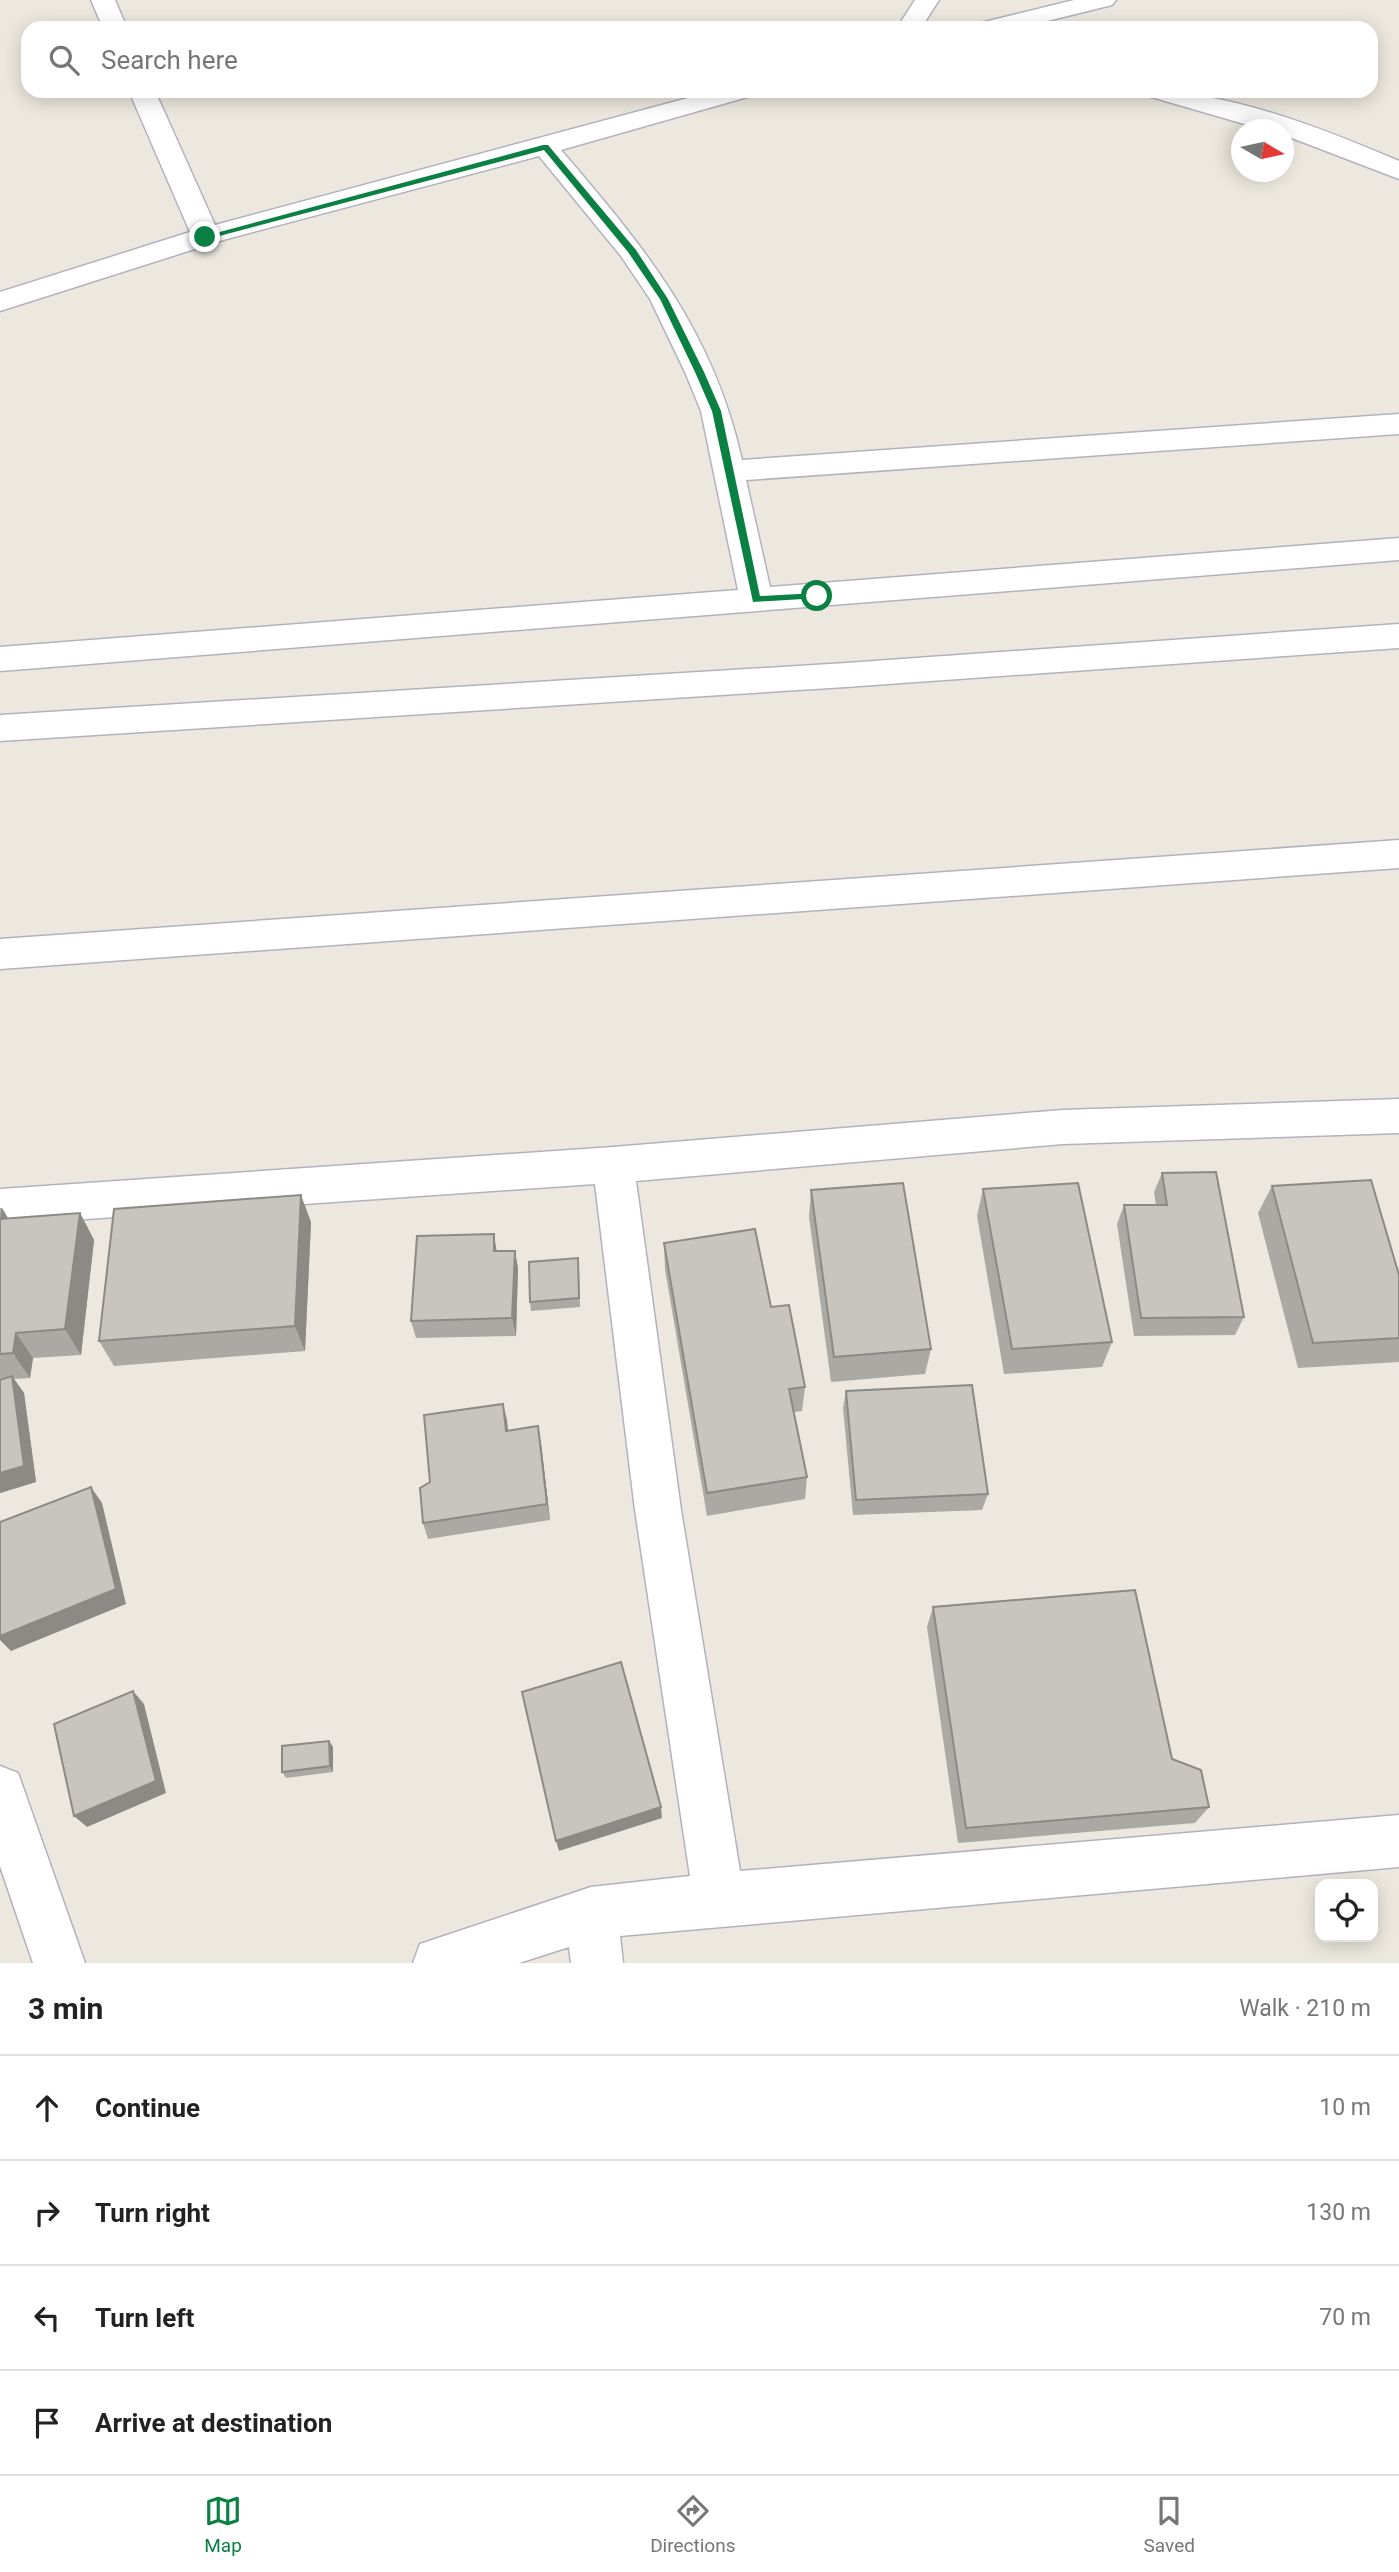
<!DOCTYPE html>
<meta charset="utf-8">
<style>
:root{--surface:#fff;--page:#f6f6f6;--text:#222;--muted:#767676;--line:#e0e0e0;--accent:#0b8043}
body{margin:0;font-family:Roboto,sans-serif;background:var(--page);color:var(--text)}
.controls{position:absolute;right:21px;bottom:21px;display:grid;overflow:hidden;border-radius:14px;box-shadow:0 4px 18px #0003}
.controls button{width:63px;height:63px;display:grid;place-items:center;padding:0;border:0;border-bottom:2px solid var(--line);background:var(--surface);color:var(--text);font:35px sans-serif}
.compass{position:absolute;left:1231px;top:119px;width:63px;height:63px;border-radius:50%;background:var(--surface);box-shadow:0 4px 18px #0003;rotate:99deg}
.stop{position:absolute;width:21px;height:21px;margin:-16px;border:5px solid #0b8043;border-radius:50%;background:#fff}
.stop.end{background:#0b8043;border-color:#fff;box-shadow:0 2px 7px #0008}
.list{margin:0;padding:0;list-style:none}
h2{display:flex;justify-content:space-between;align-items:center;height:91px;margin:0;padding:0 28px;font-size:30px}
h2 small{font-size:23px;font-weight:400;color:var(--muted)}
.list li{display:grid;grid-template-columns:46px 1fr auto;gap:21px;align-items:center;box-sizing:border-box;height:105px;padding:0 28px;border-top:2px solid var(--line)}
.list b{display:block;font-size:26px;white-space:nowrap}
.list em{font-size:23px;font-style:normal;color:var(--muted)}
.icon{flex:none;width:38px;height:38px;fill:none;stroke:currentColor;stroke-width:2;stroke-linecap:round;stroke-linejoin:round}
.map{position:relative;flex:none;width:1399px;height:1963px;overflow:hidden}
.search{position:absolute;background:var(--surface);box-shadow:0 4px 18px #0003;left:21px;right:21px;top:21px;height:77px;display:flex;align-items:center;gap:18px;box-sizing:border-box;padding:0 24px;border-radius:21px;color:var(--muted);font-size:26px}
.sheet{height:511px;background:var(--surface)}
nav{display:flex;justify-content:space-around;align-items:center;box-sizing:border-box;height:98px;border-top:2px solid var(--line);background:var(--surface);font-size:19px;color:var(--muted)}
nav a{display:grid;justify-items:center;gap:4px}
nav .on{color:var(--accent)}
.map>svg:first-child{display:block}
</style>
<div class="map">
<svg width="1399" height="1963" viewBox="0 0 1399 1963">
<rect width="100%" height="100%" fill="#ece8df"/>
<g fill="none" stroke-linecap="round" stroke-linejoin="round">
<defs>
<path id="minor" d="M91 0H115L127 28H103Z
M915 0H939L921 28H897Z
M1074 0H1116L1112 5 1019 28H977L980 23Z
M129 91H155L215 225 714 91H755L751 96 561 150C645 248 713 330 742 460L1399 414V434L746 480 770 587 1399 538V560L0 671V647L738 590 701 411 685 372 650 299 621 256 539 156 223 240 0 311V292L190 232Z
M1144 91C1229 91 1321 128 1399 161V179L1284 135V130H1265L1148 96Z
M1399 624V648L846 687 0 741V715L846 663Z
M1399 840V868L0 969V939Z
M1399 1099V1133L1063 1144 636 1181 681 1510 740 1871 1399 1815V1867L620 1936 623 1963H571L569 1947 519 1963H413L420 1944 591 1887 690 1876 635 1510 595 1184 0 1225V1189L613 1147 1063 1110Z
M0 1766 18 1773 85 1963H33L0 1866Z"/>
</defs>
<use href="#minor" stroke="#b2b2bd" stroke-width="3"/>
<use href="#minor" fill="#fff" fill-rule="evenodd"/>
</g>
<path fill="#aba9a3" d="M1162 1173 1244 1317 1235 1335 1134 1336 1117 1224 1124 1205H1156L1154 1192Z
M1272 1186 1399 1275V1362L1298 1368 1258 1213Z
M983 1189 1112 1342 1102 1367 1004 1374 977 1216Z
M811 1190 931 1349 925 1374 831 1382 809 1217Z
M0 1208H2L8 1219 80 1213 94 1240 81 1355 33 1358 30 1378 14 1379 24 1393 36 1482 0 1493Z
M311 1222 305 1351 114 1366 99 1341Z
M664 1243 771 1307 805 1387 802 1411 794 1412 807 1477 805 1499 707 1516 665 1269Z
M497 1251H515L518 1269 516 1336 416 1338 411 1321Z
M579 1268 580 1307 531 1311 530 1302Z
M846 1391 988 1494 982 1510 853 1515 843 1408Z
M503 1404 508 1431 541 1443 550 1520 428 1539 423 1523 430 1482Z
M933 1607 1209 1807 1195 1823 958 1843 927 1627Z
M329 1741 333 1747V1772L286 1778 282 1772Z"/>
<path fill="#8b8a85" d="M301 1195 311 1222 305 1351 295 1326Z
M2 1208 18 1235 0 1220Z
M80 1213 94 1240 81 1355 65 1329Z
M494 1234 497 1253 494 1251Z
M515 1251 518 1269 516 1336 512 1318Z
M16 1333 33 1358 30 1378 13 1353Z
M12 1376 24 1393 36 1482 0 1493V1473Z
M503 1404 507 1420 510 1448 506 1431Z
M538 1426 541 1443 550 1520 547 1504Z
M91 1487 102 1503 126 1604 11 1651 0 1640V1636Z
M133 1691 144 1704 166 1793 87 1827 74 1816Z
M329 1741 333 1747V1772L330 1766Z
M661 1807 662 1818 559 1851 556 1841Z"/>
<path fill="#c7c5be" stroke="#8b8a85" stroke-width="2" d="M1216 1172 1244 1317 1141 1318 1124 1205H1167L1162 1173Z
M1371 1180 1399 1275V1338L1313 1343 1272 1186Z
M903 1183 931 1349 834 1357 811 1190Z
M1078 1183 1112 1342 1012 1349 983 1189Z
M301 1195 295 1326 99 1341 114 1209Z
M80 1213 65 1329 16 1333 13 1353 0 1354V1219Z
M755 1229 771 1307 789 1305 805 1387 789 1389 807 1477 707 1493 664 1243Z
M494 1234V1251H515L512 1318 411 1321 417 1236Z
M578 1258 579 1298 530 1302 529 1262Z
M12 1376 24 1466 0 1473V1380Z
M972 1385 988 1494 856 1500 846 1391Z
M503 1404 506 1431 538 1426 547 1504 423 1523 420 1488 430 1482 424 1415Z
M91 1487 116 1589 0 1636V1522Z
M1135 1590 1172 1759 1201 1770 1209 1807 966 1828 933 1607Z
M621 1662 661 1807 556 1841 522 1692Z
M133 1691 156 1781 74 1816 54 1724Z
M329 1741 330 1766 282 1772V1746Z"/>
<path fill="#0b8043" d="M543 145H548L636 250 668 299 704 372 721 411 760 596 817 593 820 598 753 602 712 411 695 372 660 299 628 252 544 150 208 239 201 237Z"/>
</svg>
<div class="controls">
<button><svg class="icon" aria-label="locate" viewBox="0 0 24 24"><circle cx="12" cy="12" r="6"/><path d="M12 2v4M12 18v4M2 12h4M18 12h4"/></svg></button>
</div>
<svg class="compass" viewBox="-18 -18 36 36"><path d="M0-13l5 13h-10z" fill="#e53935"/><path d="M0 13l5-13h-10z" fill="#767676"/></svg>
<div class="stop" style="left:817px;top:596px"></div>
<div class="stop end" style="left:205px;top:237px"></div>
<div class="search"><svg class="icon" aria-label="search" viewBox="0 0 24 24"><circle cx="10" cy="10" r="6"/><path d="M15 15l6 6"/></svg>Search here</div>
</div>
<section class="sheet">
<h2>3 min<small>Walk · 210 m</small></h2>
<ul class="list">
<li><svg class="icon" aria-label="ahead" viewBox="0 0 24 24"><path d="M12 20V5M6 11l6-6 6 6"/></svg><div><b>Continue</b></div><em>10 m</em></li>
<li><svg class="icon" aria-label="right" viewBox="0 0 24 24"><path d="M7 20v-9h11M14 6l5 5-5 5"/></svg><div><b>Turn right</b></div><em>130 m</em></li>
<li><svg class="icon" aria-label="left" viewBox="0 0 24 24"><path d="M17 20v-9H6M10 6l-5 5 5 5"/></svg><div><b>Turn left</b></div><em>70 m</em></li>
<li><svg class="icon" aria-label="arrive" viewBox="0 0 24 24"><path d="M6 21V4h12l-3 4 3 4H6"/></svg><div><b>Arrive at destination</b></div></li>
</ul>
</section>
<nav>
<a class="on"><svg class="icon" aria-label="map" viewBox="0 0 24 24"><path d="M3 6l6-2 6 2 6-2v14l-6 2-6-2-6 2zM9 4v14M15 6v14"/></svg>Map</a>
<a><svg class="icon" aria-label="directions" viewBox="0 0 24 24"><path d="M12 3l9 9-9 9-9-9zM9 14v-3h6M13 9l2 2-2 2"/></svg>Directions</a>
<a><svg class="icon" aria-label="saved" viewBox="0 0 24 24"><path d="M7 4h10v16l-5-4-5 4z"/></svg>Saved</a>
</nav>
